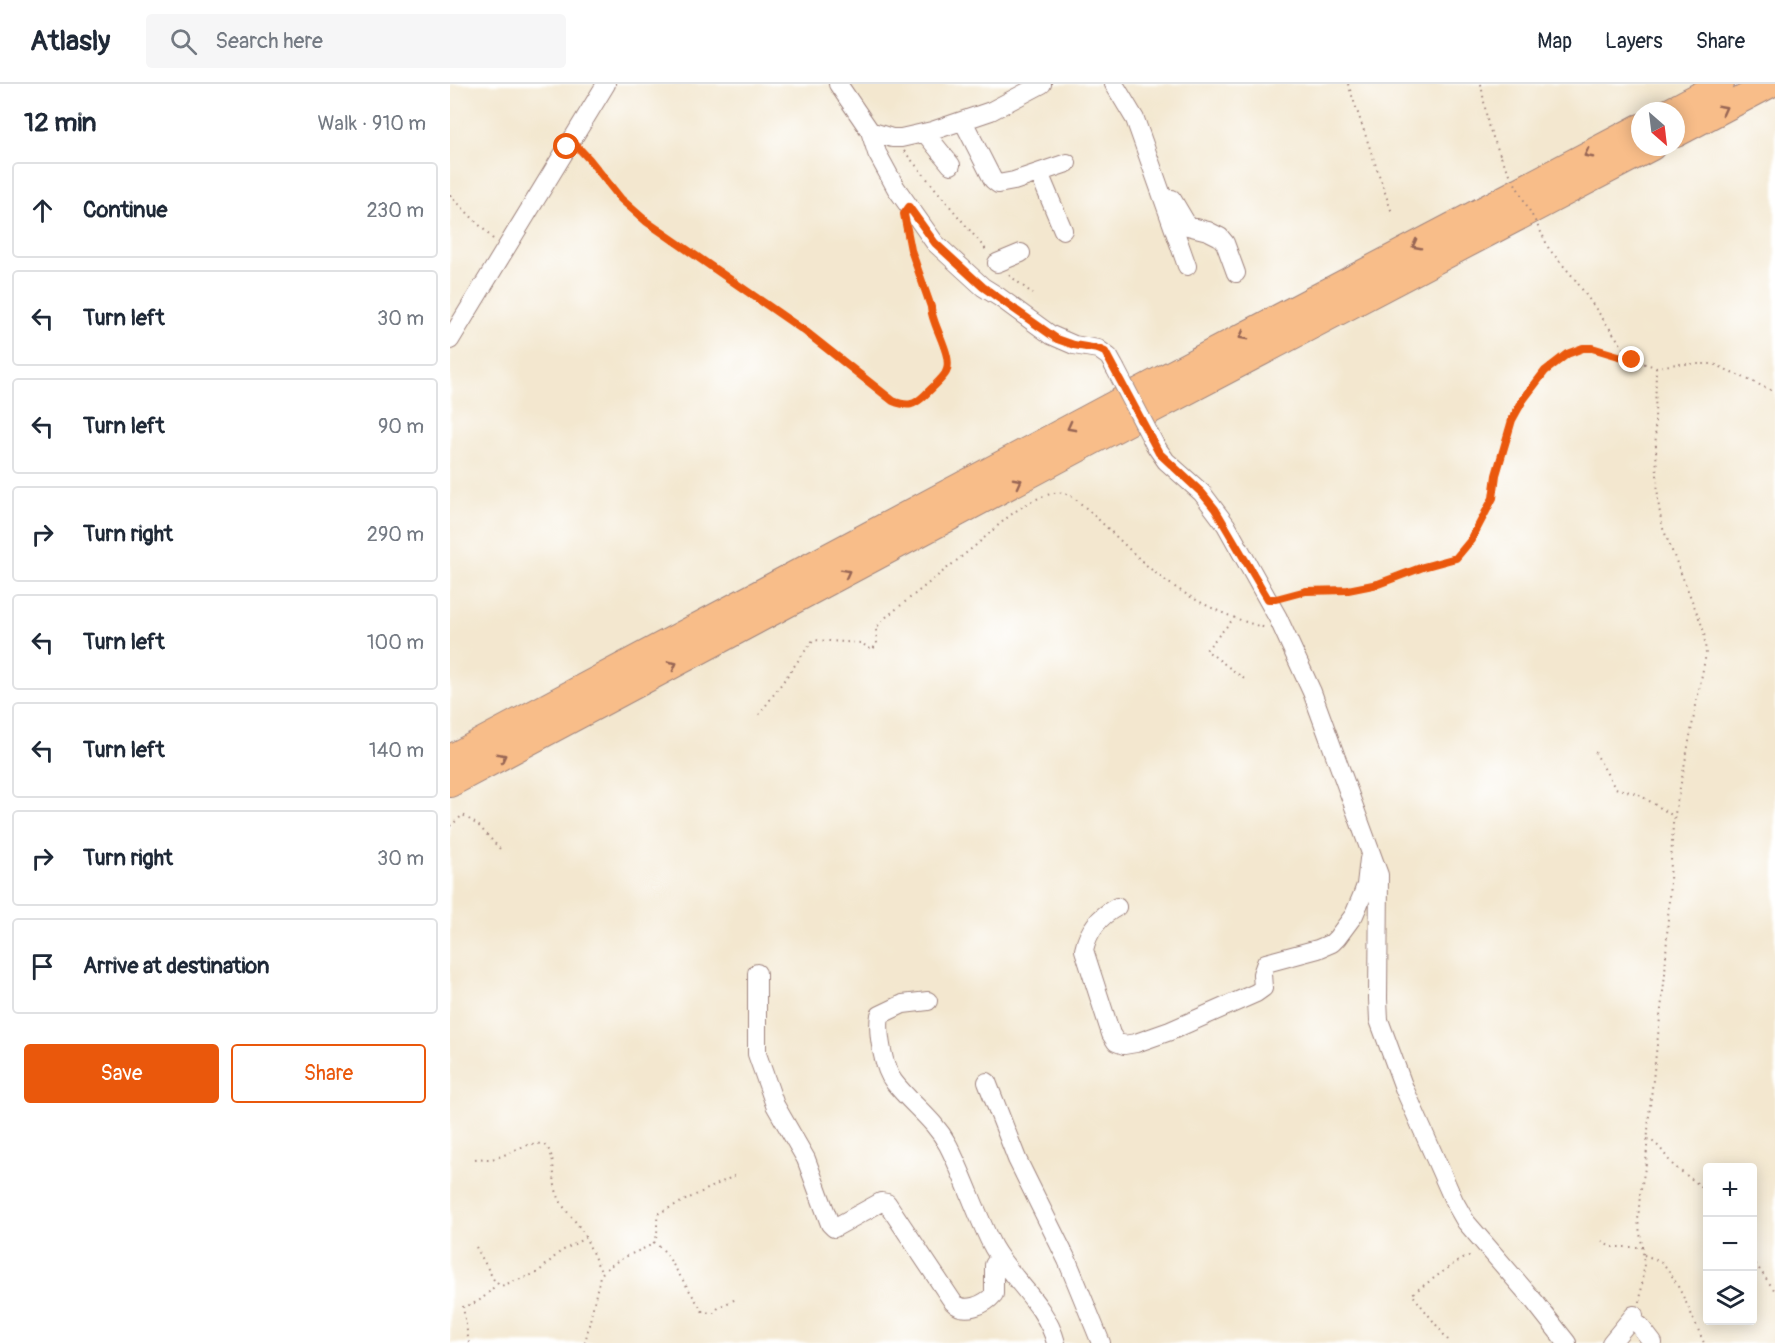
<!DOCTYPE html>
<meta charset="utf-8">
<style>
:root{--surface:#fff;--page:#f6f6f7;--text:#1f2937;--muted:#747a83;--line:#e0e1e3;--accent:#ea580c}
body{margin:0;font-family:Pangolin,sans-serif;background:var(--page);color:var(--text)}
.controls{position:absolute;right:18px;bottom:18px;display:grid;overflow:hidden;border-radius:6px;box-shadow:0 3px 15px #0003}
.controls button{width:54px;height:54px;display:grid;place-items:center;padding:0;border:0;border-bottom:2px solid var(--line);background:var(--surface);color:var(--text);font:30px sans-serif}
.compass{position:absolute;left:1181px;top:18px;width:54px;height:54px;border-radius:50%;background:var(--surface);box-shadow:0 3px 15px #0003;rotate:152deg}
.stop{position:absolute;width:18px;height:18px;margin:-14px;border:4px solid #ea580c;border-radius:50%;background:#fff}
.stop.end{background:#ea580c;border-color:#fff;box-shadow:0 2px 6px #0008}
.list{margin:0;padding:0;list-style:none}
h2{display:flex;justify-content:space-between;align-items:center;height:78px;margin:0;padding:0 24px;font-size:26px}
h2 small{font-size:20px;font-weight:400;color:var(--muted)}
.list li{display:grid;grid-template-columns:39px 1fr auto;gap:18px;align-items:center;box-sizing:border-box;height:96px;margin:0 12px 12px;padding:0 12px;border:2px solid var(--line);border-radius:6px}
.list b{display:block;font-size:22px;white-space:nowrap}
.list em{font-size:20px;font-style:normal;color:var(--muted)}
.actions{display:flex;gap:12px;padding:18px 24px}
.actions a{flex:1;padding:14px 0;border:2px solid var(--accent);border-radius:6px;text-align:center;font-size:21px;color:var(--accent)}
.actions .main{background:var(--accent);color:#fff}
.icon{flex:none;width:33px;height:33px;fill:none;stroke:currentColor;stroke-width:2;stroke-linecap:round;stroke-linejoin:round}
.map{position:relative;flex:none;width:1325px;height:1259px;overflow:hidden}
header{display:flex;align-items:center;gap:36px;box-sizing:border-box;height:84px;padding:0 30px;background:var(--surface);border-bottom:2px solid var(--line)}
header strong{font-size:28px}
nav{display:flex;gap:33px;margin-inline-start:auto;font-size:21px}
.search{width:420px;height:54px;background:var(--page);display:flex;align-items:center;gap:15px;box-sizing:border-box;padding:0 21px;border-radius:6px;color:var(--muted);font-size:22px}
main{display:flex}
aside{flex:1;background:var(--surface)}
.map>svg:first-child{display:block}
</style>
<header>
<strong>Atlasly</strong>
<div class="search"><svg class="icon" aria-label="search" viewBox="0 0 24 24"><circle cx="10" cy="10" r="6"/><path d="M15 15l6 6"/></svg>Search here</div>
<nav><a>Map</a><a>Layers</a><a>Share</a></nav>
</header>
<main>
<aside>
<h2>12 min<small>Walk · 910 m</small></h2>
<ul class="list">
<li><svg class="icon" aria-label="ahead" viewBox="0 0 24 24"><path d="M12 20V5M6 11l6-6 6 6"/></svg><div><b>Continue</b></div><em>230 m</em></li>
<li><svg class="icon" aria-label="left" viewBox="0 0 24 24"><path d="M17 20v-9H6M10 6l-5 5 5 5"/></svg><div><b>Turn left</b></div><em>30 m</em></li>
<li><svg class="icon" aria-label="left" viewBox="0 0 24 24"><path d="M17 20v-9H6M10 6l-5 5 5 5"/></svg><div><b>Turn left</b></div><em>90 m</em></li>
<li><svg class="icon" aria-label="right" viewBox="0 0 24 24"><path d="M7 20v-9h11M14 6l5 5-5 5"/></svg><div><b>Turn right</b></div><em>290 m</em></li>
<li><svg class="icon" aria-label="left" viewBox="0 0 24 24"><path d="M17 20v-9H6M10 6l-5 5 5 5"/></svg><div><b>Turn left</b></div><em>100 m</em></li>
<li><svg class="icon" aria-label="left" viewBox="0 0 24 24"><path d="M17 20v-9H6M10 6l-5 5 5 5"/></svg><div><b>Turn left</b></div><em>140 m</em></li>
<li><svg class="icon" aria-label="right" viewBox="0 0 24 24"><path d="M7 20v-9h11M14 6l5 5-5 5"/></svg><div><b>Turn right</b></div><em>30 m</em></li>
<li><svg class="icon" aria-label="arrive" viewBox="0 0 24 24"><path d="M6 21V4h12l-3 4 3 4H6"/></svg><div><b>Arrive at destination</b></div></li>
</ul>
<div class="actions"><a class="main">Save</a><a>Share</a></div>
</aside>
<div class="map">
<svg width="1325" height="1259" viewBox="0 0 1325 1259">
<rect width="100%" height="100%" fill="#fff"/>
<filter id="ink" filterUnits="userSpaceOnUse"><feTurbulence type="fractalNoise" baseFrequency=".0167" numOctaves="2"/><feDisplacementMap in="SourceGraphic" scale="12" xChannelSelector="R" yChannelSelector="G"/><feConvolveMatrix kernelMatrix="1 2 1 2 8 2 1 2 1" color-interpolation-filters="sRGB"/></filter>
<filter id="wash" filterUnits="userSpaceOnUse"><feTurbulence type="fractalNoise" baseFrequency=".008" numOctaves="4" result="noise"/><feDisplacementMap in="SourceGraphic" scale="24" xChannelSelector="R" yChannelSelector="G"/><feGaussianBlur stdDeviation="1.35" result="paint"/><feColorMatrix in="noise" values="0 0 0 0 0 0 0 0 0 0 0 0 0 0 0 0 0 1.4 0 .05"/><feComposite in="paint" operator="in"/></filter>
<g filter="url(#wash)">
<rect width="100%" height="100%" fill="#f3e7cf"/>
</g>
<g filter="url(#ink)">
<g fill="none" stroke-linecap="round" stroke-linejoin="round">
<defs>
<path id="minor" d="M388 0 420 47 427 69 446 104 485 159 533 203 549 213 601 251 624 261 648 265 659 273 665 284
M664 0 685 35 737 182
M513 37 543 96 548 100 564 97 617 79
M420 47 442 54H451L482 47 541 27 592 0
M475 49 501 81
M589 89 613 146
M722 115 738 142 758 147 770 153 775 159 786 189
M547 179 571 169
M0 256 156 0
M705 361 716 377 752 409 776 441 828 534 862 608 929 791 928 915 929 936 954 1004 1004 1117 1016 1138 1084 1217 1117 1259
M667 823C650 832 638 847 634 866L661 950 666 958 674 961 686 959 720 947 806 909 813 904 812 890 816 879 868 865 882 859 887 854 904 831 912 812 916 801 919 775
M307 889V970L325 1021 356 1075 380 1140 384 1144 431 1118 437 1119 503 1218C514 1230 535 1221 544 1210V1181L549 1174
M478 917 453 920 430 931C427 948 433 984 444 998 461 1020 484 1035 498 1061 515 1094 526 1130 543 1163 562 1196 596 1220 606 1259
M537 998 567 1075 617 1176 651 1259
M1181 1235 1190 1242 1203 1259
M1161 1259 1184 1231"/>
<path id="highway" d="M1220 27 1271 0
M1226 50 1321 0
M0 674 666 319 1190 43
M0 700 677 339 1202 63"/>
</defs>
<use href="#minor" stroke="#9e837d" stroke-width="20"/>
<use href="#highway" stroke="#9e837d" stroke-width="28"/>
<path stroke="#9e837d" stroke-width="2" stroke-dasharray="1.5 4.5" stroke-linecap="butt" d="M898 0 942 129
M1031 0 1038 41 1051 73
M131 67 171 115 197 138 356 248 443 317C458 323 464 322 476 310 482 304 490 297 495 290 506 274 481 241 481 223L461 166 457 147
M454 67 537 167
M0 111 44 156
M1093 152 1099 165 1124 194 1182 276
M559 191 583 210
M833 513 856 507 881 508 928 500 973 483 992 479 1011 471 1021 456 1043 414 1046 391 1062 336 1073 316 1095 287 1108 276 1124 266 1141 264 1206 283 1227 280H1264L1325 308
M785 533 756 566 797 597
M309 631 363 556 411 559 422 566 427 560 426 544 435 534C465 510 495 486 525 462 551 440 569 418 604 409 614 407 622 412 629 418 656 441 680 468 708 491 739 515 778 534 816 544
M1145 668 1165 704 1188 710 1225 733
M0 742 13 731 29 742 50 765
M1197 1055C1210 1059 1215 1073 1224 1082 1236 1092 1249 1098 1258 1111
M25 1075C30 1074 34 1075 39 1075 56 1074 74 1057 91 1060 107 1064 102 1094 106 1106 113 1127 119 1128 130 1144 139 1158 144 1175 152 1189
M1152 1157 1160 1163H1193
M204 1158 215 1168 253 1228 264 1229 269 1223 286 1215
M26 1163 44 1196 51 1202 87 1189 110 1168 135 1154
M1194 1171C1199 1173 1206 1175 1211 1178 1225 1189 1246 1241 1254 1259
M1302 1175 1325 1207
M1190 1218 1194 1184 1193 1167 1188 1137 1190 1110 1196 1079 1199 1031 1215 890 1223 740 1256 570 1254 548 1251 539 1212 442 1208 417 1205 339 1206 283
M998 1256 962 1210 1005 1179 1023 1170
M19 1259 13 1223C31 1218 34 1213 47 1200
M135 1259 150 1192C163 1175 184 1170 203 1160 211 1148 204 1140 209 1129L288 1090"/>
<use href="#minor" stroke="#fff" stroke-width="18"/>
<use href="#highway" stroke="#f8bd89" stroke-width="26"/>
<defs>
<path id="minor-bridge" d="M665 284 705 361"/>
</defs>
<use href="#minor-bridge" stroke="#9e837d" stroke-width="20" stroke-linecap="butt"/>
<path stroke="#9e837d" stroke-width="2" stroke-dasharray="1.5 4.5" stroke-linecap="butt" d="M1051 73 1093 152"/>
<use href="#minor-bridge" stroke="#fff" stroke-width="18"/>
</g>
<defs><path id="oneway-chevron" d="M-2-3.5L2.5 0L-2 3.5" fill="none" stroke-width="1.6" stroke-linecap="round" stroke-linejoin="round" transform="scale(1.5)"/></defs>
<g stroke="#986655">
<use href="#oneway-chevron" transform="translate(1273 25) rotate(-28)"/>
<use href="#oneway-chevron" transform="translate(1138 70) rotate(152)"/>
<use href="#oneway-chevron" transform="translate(966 161) rotate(152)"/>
<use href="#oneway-chevron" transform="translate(793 252) rotate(152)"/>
<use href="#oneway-chevron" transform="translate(621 343) rotate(152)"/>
<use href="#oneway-chevron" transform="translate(568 398) rotate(-28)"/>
<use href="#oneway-chevron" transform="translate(396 489) rotate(-28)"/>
<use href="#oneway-chevron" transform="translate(223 581) rotate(-28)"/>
<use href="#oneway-chevron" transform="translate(52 673) rotate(-28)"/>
</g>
</g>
<g fill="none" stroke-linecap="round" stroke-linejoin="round" filter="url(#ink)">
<path stroke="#ea580c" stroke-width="8" d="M117 63 121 56 139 75 171 115 197 138 356 248 443 317C458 323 464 322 476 310 482 304 490 297 495 290 506 274 481 241 481 223L461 166 454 130 459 123 485 159 533 203 607 255 624 261 648 265 655 268 709 369 752 409 765 425 818 515H826L856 507 898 506 928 500 973 483 1006 474 1021 456 1043 414 1046 391 1062 336 1073 316 1095 287 1117 270 1133 264H1142L1182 276"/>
</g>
</svg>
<div class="controls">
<button>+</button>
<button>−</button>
<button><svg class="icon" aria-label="layers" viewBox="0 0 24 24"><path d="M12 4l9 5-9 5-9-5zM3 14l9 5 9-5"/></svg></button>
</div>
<svg class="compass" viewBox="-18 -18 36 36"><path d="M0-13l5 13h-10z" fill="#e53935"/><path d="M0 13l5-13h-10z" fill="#747a83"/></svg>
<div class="stop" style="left:117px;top:63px"></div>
<div class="stop end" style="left:1182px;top:276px"></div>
</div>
</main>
